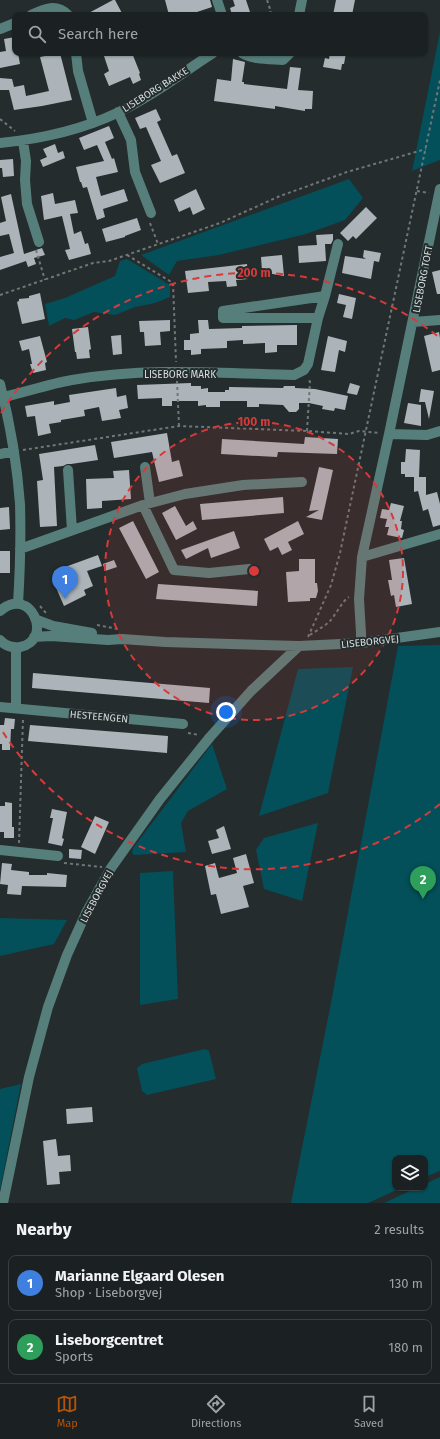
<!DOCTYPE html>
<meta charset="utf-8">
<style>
:root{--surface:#1b2122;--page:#24292a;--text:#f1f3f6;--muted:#a0a3a5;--line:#393e40;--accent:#b45309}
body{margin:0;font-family:"Fira Sans",sans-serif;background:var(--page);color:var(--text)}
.controls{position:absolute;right:12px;bottom:12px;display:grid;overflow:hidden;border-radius:8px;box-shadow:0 1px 3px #0004}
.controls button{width:36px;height:36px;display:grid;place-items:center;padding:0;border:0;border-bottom:1px solid var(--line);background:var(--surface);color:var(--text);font:20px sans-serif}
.you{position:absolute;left:226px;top:712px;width:14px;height:14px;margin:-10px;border:3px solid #fff;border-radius:50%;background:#1a73e8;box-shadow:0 0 0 6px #1a73e833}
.badge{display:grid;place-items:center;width:26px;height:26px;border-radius:50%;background:var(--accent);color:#fff;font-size:13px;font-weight:700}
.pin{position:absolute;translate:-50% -33px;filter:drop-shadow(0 1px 2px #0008)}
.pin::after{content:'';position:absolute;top:21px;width:14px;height:12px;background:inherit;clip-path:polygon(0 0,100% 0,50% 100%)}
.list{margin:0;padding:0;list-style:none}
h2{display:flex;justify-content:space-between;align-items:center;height:52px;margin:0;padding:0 16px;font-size:17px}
h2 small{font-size:13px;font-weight:400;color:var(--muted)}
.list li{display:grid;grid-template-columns:26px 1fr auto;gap:12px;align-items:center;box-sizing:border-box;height:56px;margin:0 8px 8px;padding:0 8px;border:1px solid var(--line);border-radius:8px}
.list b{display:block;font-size:15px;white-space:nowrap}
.list p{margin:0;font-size:13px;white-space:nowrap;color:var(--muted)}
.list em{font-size:13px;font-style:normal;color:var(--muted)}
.icon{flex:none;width:22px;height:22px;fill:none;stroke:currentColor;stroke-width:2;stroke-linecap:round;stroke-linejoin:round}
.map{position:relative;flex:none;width:440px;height:1203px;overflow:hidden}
.search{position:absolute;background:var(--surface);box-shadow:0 1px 3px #0004;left:12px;right:12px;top:12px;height:44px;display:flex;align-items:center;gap:10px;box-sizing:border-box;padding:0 14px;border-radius:8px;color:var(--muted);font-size:15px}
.sheet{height:180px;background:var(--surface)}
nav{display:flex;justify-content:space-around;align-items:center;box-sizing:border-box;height:56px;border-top:1px solid var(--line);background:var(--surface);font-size:11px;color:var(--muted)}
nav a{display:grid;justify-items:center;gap:2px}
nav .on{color:var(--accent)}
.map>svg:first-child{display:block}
</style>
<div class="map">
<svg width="440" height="1203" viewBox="0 0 440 1203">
<rect width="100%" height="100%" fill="#242c2d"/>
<path fill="#03505a" d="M440 32V160L412 171Z
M349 179 363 198 345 220 306 234 219 255 177 261 169 275 141 255Z
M127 259 170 285V297L155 303 135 307 115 315 94 312 74 320 65 318 49 326 45 304 65 298 115 276 120 261Z
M440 645V1171L425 1177V1158H395V1188H401L368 1203H291L330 1008 398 646Z
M353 667 328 793 259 816 298 669Z
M212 744 227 789 188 811 181 823 186 852 134 855 132 853 133 848Z
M318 823 302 901 264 889 256 850 264 838Z
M173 871 178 999 140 1005V873Z
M0 918 67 920 54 944 0 956Z
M205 1049 209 1051 216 1079 147 1095 142 1091 137 1068 142 1064Z
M21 1084 0 1190V1089Z
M440 1177V1203H384L416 1188H425V1184Z"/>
<path fill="#acb4b9" d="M113 0H115L123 15H85Z
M165 0H210L212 7 188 15H169Z
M233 0H246L251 15H232L230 8 235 6Z
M336 0H355L352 15H333Z
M15 37V53H18L20 64 0 68V52L6 51 4 39Z
M60 53 72 100 42 106 14 110 9 90H0V78L12 79 14 87 24 85 26 96 49 91 40 57Z
M103 53H132L140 73 139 74 141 80 133 84 130 77 109 86 104 74 109 71Z
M330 53H346L344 64H342L341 70 323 67 325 58 329 59Z
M233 59 245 62 242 82H244V84L270 87 287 89 290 67 301 68 298 90 313 91 312 109H305V111L275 106V109L214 101 217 79 231 81Z
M156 109 161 120 157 122 172 156 177 154 185 173 160 183 151 165 161 161 146 127 140 129 135 118Z
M109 126 114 138 105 142 112 159 114 158 118 172 96 177 101 196 124 189 128 201 103 209 105 217 97 220 87 187 83 188 81 182H80L76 167 104 161 97 145 84 150 79 138Z
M55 144 58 153 63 151 65 158 43 167 40 160 47 157 43 149Z
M13 159 14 176 3 177 2 168H0V160Z
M196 189 205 209 193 215 190 207 179 212 174 200Z
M53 193 55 204 75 200 78 213 70 214 74 234 81 231 85 244 88 243 91 254 69 260 65 250 70 249 62 216 44 220 41 196Z
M11 194 24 254 42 248 45 255 34 258 36 264 28 267 26 261 0 270V257L14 253 9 234 0 236V223L6 221 1 197Z
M366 207 377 218 356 239 353 236 348 241 340 233Z
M137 218 141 230 125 236V237L106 242 102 229Z
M333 234V240L331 244H325L326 261 299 263 298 246 317 245 316 235Z
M364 250 381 253 379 262 374 261 371 279 342 273 345 256 366 259 363 257Z
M282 255 284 276 267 273V271H262L261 257Z
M247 264 248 279 236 280 237 286 227 287 226 281 208 282 209 291 188 293 185 271Z
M440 270V294H437L432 272Z
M40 293 45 319 22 324 17 302 19 301V299L29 298V296Z
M339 294 356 298 352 319 343 317 346 305 337 303Z
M170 320V331L160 332 161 345 145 346 144 332H140L139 321Z
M198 320H208L209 329 242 328V326L297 325V345H277V352L265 353V343L243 344V340L227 341V348L201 349V354L191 355V350H184V340H190V334L199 333Z
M88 327 91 349 89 350 90 358 77 359 76 352H75L72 329Z
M439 332 440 338V370L432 372 424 336Z
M121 335 122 354 113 355 111 336Z
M40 336 47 362 45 363 46 370 33 373 30 364H32L29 349 22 351 19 341Z
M328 336 347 341 345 352 339 350 335 372 321 370Z
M191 383V386H201V389L208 388V392H225V390H229V387L283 388 284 386H295V388L315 389 348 396 345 410 335 408 334 411 322 409 323 406 309 403H299V409L296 412H289L283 405 259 404V407H247V401H220V407H206V405L198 406V401H172V406H162V398L138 399 137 385Z
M350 383 360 386 357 395 347 393Z
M116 388 117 397 126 395 128 408 119 410 121 418 102 421 99 407 84 410 85 416 61 420V422L49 424 51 433 38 436 35 416 27 417 25 406 54 401V405L70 402 69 395Z
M421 389 434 391 429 419 425 402H419Z
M408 403 421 405V426L404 423Z
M167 433 172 462 179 460 183 476 159 482 152 452 114 458 111 442Z
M305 437 338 439 337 454 278 452 277 457 221 454 222 439 304 444Z
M95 445 98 460 71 464H67L63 466 54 467 57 526 40 527 37 481 43 480 39 454Z
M406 449 420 450 419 477H426V495L437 492 440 504V525L433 527 428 509 423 511 418 491 414 492V477H405V474H401V462H405Z
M319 467 333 470 322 520 306 517 319 510 309 511Z
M129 470 131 499 102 501V508L87 509 86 479 114 478 113 471Z
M283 497 284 513 202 520 200 504Z
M391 503 404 506 400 521H402L401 529 404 530 402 538 387 535 389 527H385L387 519 380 518 382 509 389 510Z
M175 506 186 526 193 521 197 529 176 540 162 513Z
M9 507 10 529 0 530V508Z
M133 521 159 572 146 579 119 528Z
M298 521 304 534 288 542 292 550 282 555 278 547 270 551 264 539Z
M234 531 240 548 211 558 208 548 186 559 181 550Z
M0 551H10V573H0Z
M98 555 102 566 87 571 93 586 84 590 86 595 64 606 54 583 58 581 54 571Z
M404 558 412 604 396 607 394 595 391 596 388 580H392L389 560Z
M299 559H315V583H317L318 591 316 598H310V601L288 602 286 572 299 571Z
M114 560 117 567 105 571 103 564Z
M158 584 258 591 257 606 156 599Z
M33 673 210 688 209 703 32 688Z
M5 718 15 719 14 729H11L10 750H2V744H0V725H4Z
M30 725 168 736 167 753 28 741Z
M5 802 12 803V827H14V838H4V832H0V806H5Z
M52 809 67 812 62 838 64 839 62 846 48 843 53 818H50Z
M95 816 109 822 95 854 81 847Z
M224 826 231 849 212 854 208 841 219 838 216 830Z
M69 849 82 850 81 859 69 858Z
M246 854 254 883 243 886 249 907 221 914 216 894 211 895 205 866 215 863 219 878 237 873 233 858Z
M2 863 12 864 11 870 29 872V875H47V873L67 875 66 887 22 886 21 895 7 894 8 885 0 884Z
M92 1107 93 1122 67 1124 66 1109Z
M56 1139 58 1156 70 1155 71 1171 59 1172 60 1184 47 1185 43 1141Z"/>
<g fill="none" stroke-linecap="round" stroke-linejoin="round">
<path stroke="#707777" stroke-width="2" stroke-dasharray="3 3" stroke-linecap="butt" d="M263 15 271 12 267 0
M0 119 15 131
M417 191 429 193
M150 223 158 244
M36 250 45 280
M127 255 173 283 176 362
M0 295 93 263 109 261 220 223 280 196 347 172 426 149
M177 381 179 426
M307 431 310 382 308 378
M23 450 179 426 307 431 349 434 359 431 380 433
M40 606 46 613
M97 625 118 629
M310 635C316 631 323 627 329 622 336 615 342 601 349 597
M308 637 331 585 340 553 440 80
M188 733 199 735
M19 843 23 719
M64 863 102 867"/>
<path stroke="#567f7c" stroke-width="10" d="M217 0 222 15
M31 15C44 9 56 3 68 15
M299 15 302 0
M0 29 15 23
M76 53 78 71 93 123
M242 53C253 60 270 59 283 60L290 53
M118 112 131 140 135 172 151 213
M23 141 26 161 25 180 27 204 39 242
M0 143C40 139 81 130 117 113 151 97 182 73 213 53
M318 318H223V311L325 296
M413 322 440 320
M0 384C10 423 17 463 20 504 21 537 20 571 18 604
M4 397C26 392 49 384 72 380 145 367 221 373 294 375L304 370 308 364 318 318 325 296 338 244
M389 434 440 189
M0 454 14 451
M145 467 150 503
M68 470 72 530
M143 505 174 570 209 573 249 569
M20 549 143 505 185 494 243 485 302 482
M362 557 389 434 427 435 440 431
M0 611C30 584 55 640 20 647 12 648 5 646 0 640
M37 620 53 626 92 633
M34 637 51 636 108 640 122 639 165 642 299 646 361 643 440 632
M361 643V633L359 599 362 557 440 534
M0 707 183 724
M16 708V648
M0 850 58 856
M3 1203 29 1077 48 1007 67 955 86 913 111 868 160 799 210 737 251 691 299 646"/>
</g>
<circle cx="254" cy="571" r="149" fill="#d63a3a" fill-opacity=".12"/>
<g fill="none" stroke="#d63a3a" stroke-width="2" stroke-dasharray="7 5">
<circle cx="254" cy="571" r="149"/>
<path d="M440 804A298 298 0 0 1 1 729M1 413A298 298 0 0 1 440 338"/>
</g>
<g text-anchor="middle" stroke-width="4" stroke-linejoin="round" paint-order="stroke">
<g font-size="10" fill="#d7dddd" stroke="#242c2d">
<text transform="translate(155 89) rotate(-32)" y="4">LISEBORG BAKKE</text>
<text transform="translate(422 279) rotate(-79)" y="4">LISEBORG TOFT</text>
<text x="180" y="378">LISEBORG MARK</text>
<text transform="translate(370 641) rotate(-6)" y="4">LISEBORGVEJ</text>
<text transform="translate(99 716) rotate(5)" y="4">HESTEENGEN</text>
<text transform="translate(96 896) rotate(-62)" y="4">LISEBORGVEJ</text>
</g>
</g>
<circle cx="254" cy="571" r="6" fill="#d63a3a" stroke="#242c2d" stroke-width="2"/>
<g font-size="12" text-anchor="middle" font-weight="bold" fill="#d63a3a" stroke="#242c2d" stroke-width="4" stroke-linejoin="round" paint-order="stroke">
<text x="254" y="277">200 m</text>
<text x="254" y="426">100 m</text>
</g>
</svg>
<div class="controls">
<button><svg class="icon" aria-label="layers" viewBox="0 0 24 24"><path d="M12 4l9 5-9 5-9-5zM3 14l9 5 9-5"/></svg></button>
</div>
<div class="you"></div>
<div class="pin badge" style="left:65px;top:599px;background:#3f7fe0">1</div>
<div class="pin badge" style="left:423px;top:899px;background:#2e9e5b">2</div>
<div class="search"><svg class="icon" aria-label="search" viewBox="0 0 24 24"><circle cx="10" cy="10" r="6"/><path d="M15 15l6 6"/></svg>Search here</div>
</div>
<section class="sheet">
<h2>Nearby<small>2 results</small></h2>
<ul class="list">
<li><span class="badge" style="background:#3f7fe0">1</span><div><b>Marianne Elgaard Olesen</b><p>Shop · Liseborgvej</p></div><em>130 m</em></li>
<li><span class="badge" style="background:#2e9e5b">2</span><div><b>Liseborgcentret</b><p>Sports</p></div><em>180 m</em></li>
</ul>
</section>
<nav>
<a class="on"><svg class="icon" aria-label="map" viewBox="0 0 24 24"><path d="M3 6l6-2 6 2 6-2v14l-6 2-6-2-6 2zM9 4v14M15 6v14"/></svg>Map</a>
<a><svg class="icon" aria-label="directions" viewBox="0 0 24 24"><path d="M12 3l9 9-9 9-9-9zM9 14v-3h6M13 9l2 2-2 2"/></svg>Directions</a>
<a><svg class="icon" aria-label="saved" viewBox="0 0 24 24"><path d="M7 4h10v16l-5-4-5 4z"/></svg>Saved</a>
</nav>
